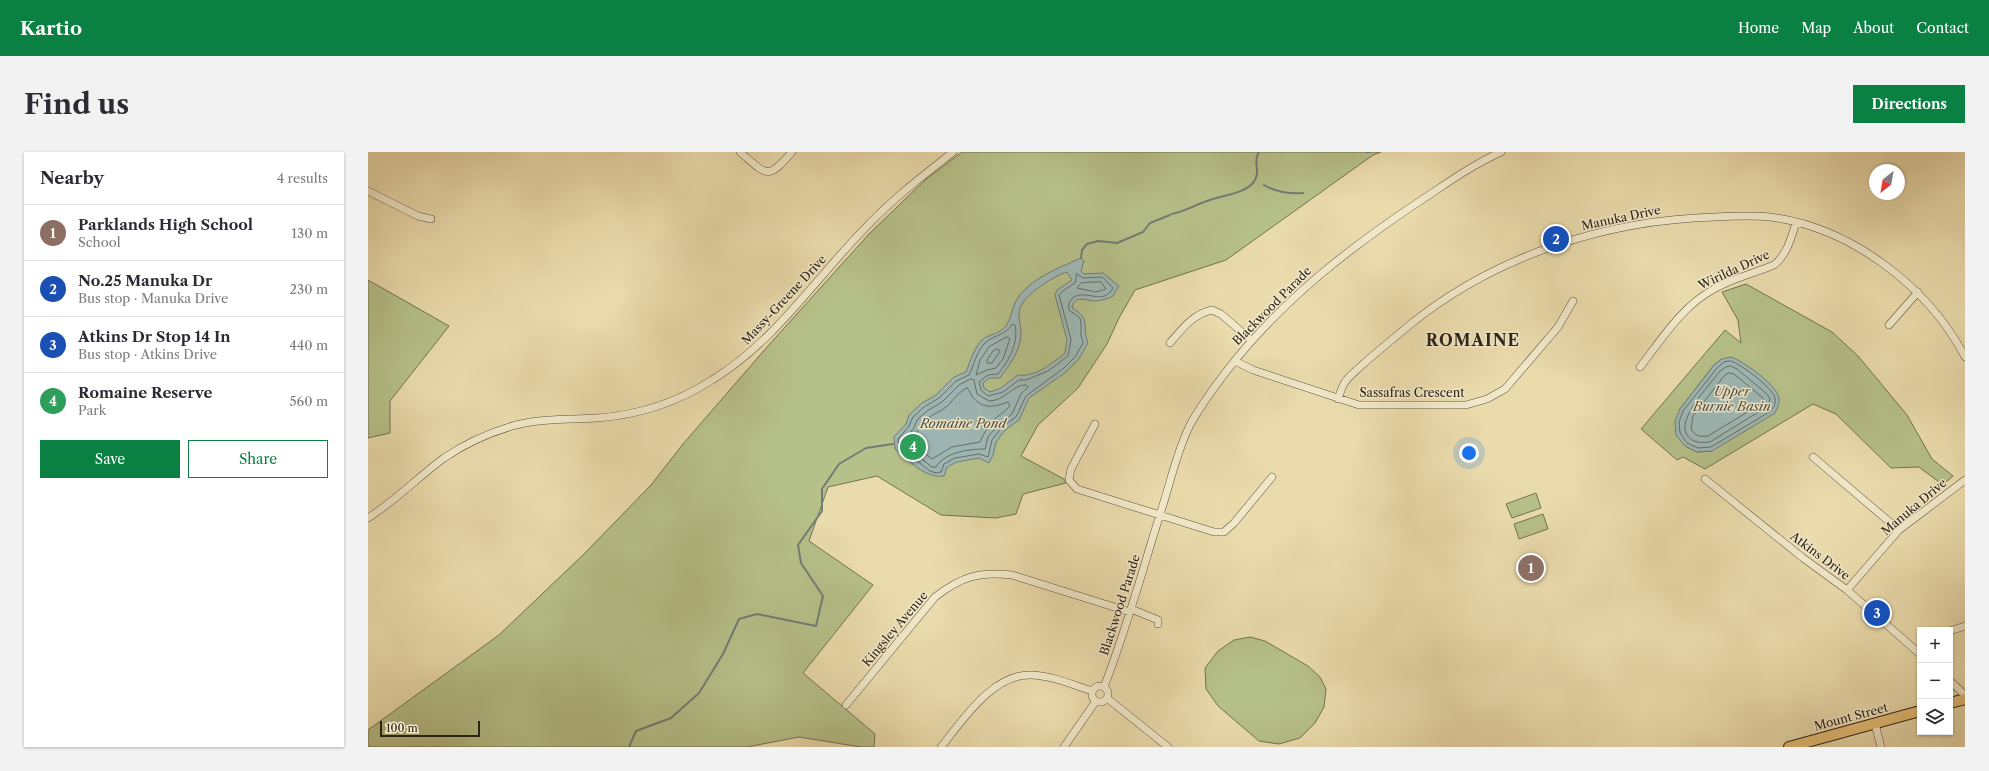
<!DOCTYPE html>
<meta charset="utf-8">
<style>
:root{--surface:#fff;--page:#f2f2f3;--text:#2b2b33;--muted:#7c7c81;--line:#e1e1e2;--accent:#0b8043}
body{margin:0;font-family:"Libre Caslon Text",serif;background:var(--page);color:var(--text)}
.controls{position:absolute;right:12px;bottom:12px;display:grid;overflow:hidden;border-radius:0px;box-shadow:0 1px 3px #0004}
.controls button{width:36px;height:36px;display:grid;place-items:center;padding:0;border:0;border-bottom:1px solid var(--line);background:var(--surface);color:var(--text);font:20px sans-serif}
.compass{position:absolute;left:1501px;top:12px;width:36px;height:36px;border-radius:50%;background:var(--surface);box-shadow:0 1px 3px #0004;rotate:211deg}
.scale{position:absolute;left:12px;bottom:10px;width:100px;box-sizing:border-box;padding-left:4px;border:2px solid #2f2317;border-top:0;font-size:11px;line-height:14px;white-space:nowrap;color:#2f2317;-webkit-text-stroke:3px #f1e8c9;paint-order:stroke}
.you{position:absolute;left:1101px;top:301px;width:14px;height:14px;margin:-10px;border:3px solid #fff;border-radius:50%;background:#1a73e8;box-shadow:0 0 0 6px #1a73e833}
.badge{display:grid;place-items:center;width:26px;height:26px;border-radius:50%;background:var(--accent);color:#fff;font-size:13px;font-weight:700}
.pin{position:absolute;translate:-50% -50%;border:2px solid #fff;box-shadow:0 1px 4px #0006}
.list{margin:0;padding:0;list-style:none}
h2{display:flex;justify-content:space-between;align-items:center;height:52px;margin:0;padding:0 16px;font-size:17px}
h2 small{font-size:13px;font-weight:400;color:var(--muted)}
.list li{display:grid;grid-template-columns:26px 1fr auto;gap:12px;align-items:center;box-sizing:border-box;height:56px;padding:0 16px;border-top:1px solid var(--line)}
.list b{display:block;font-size:15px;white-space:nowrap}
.list p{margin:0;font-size:13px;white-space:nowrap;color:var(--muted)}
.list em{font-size:13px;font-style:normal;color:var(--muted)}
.actions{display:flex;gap:8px;padding:12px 16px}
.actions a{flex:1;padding:9px 0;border:1px solid var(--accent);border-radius:0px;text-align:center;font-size:14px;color:var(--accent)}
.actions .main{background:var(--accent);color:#fff}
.icon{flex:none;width:22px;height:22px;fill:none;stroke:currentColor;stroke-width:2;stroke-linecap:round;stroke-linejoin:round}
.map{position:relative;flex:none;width:1597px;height:595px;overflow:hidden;border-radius:0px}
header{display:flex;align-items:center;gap:24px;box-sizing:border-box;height:56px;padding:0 20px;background:var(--accent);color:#fff}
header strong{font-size:19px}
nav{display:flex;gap:22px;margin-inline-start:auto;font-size:14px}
.intro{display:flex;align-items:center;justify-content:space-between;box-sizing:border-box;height:96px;padding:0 24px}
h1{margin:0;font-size:28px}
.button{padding:10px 18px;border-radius:0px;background:var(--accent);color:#fff;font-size:14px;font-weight:700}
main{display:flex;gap:24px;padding:0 24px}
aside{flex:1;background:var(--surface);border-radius:0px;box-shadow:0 1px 3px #0004}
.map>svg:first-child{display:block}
</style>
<header>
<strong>Kartio</strong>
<nav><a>Home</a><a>Map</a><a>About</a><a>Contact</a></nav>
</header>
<div class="intro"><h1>Find us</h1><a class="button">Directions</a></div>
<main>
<aside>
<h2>Nearby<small>4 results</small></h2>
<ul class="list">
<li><span class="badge" style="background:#8d6e63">1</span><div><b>Parklands High School</b><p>School</p></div><em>130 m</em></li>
<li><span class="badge" style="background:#1a4fb4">2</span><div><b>No.25 Manuka Dr</b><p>Bus stop · Manuka Drive</p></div><em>230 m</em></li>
<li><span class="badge" style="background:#1a4fb4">3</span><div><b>Atkins Dr Stop 14 In</b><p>Bus stop · Atkins Drive</p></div><em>440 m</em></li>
<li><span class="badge" style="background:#2e9e5b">4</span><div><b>Romaine Reserve</b><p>Park</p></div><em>560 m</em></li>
</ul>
<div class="actions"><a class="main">Save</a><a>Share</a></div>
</aside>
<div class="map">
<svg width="1597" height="595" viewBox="0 0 1597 595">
<rect width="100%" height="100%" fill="#eadbac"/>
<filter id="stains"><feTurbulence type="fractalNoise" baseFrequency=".005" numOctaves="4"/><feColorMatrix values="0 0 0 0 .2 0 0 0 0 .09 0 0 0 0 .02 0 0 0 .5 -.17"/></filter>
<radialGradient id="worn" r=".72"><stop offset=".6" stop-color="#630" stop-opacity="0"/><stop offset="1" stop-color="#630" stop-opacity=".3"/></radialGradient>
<path fill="#b6c089" stroke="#727250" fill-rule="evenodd" d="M594 0H1013L1005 3 858 108 767 138 751 166 739 192 710 236 670 273 653 304 696 327 698 331 655 342 648 362 628 366 573 363 509 324 460 335 441 389 505 433 435 521 507 582 506 595H493L431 585 379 595H0V578L131 483 216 402 283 333 315 292 399 195 501 82 558 27Z
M0 128 81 174 22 249V281L0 286Z
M1378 132 1464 180 1490 204 1539 263 1564 307 1585 324 1575 333 1551 315 1523 316 1468 262 1445 252 1337 317 1315 305 1309 308 1273 277 1357 178 1373 191 1370 168 1354 140ZM1354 207 1344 299 1329 300 1317 294 1312 257 1346 213Z
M1168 341 1173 356 1144 366 1138 352Z
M1175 362 1180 377 1151 387 1146 372Z
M882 485 897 489 940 514 952 525 958 537 956 555 947 571 932 586 911 592 891 589 850 554 838 537 837 516 850 499 866 488Z"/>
<path fill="#9eb8b6" stroke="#727c76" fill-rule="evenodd" d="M713 106 716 109 713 119 716 122 735 121 751 134 744 145C739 146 733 149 728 149 719 149 706 142 704 156 724 167 713 173 720 191L710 208 698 220 661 246 651 268 637 278 628 290 625 303 621 311 611 306 589 310 579 315 576 324C557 327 541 308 527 297L526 285 538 272 541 263 554 251 568 243 586 225 598 220C602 210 606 196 614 188 621 182 632 182 638 174 643 167 644 156 648 149 660 127 693 115 713 106ZM699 120 704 128 689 138 687 143 699 188 697 201C683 212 668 225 650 223L633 236 622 240 616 236 615 231 621 226H632C641 214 653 198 653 182 653 172 648 162 654 152 660 141 686 124 699 120Z
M1363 205C1375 209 1409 233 1411 246 1412 251 1409 256 1407 261L1344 299 1329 300 1317 294 1308 283 1307 269 1312 257 1346 213 1354 207Z"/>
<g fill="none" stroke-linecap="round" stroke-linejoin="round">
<path stroke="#666e66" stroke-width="1" d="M709 122 715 126 734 125 745 136C736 151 726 142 713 143 705 143 699 150 701 158L712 166 713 171V183L715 191 707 205 696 216 658 244 648 265 634 275 624 288 620 305 611 302 587 306 576 312 573 320 568 321 562 319 531 295 530 287 541 274 545 265 556 255 571 246 588 229 601 223C606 213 608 201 616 192 624 183 638 184 644 172L647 173C651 191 641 208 630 222L620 223 611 230 613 238 620 244 635 240 651 228H658L680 219 700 204 703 188 691 143 696 138 707 131Z
M733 130 738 137 728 140 709 136 713 131Z
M639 185 642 187 635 207 628 216 619 218 608 223 612 208 621 195Z
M630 197 632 199 624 211H619V208L625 199Z
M1363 209C1373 212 1405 236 1407 246 1408 251 1406 255 1403 259L1343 295 1330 296 1319 291 1312 281 1311 270 1315 259 1349 216 1356 210Z
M1363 214 1369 217 1399 242 1402 247 1400 254 1342 290C1332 291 1325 291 1319 283 1308 267 1342 233 1352 219L1358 215Z
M1361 221 1366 222 1395 246 1396 250 1340 284C1332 285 1327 284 1323 277L1325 264 1356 224Z
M603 227 606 228 609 242 621 249C637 249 645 232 658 233L660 235 653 242 644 262 631 272 620 285 617 297C601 297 577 300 568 315H564L535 292V289L546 276 549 268 559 259 574 250 591 233Z
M599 236C602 238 602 241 604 244 614 258 626 255 640 250L642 253C638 260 631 262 626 268 620 275 615 282 612 290L584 295 564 307 544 291 543 289C548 283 551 276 555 271 561 263 571 261 578 255 585 249 590 240 599 236Z"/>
<path stroke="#727c76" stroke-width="2" d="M998 0H1002
M896 33C908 40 921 42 935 41
M804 62C818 59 829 52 842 48 855 43 875 42 885 31 894 20 884 9 891 0
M713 106 714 98 719 92 730 89 749 91 775 80 782 71 802 63
M261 595 268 579 303 566 331 541 355 502 371 467 389 462 448 474 455 444 433 411 430 393 454 359V337L471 312 498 296 525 292"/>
<defs>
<path id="minor" d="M372 0C399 23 399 29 424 0
M0 39 50 64 63 67
M1521 173 1550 140
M802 191C814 177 825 162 844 158L853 162 883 188
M867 209 885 218 991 253H1098L1119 247 1137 237 1190 175 1205 149
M1272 215C1294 187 1314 154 1346 137 1365 126 1387 121 1406 113 1419 103 1423 86 1428 71
M970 247C972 241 974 235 977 230 981 224 988 219 993 214 1010 199 1027 185 1044 171 1129 103 1239 68 1347 65 1365 64 1384 63 1402 65 1482 75 1560 134 1597 205
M727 272 703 317 701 328 709 337 846 380H856L866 371 904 325
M1445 305 1531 378
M1337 327 1435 406 1479 438 1552 502
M0 366C27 349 50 325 76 306 95 293 118 282 141 275 170 266 199 268 229 266 270 263 310 250 344 228 408 189 449 124 501 72 527 45 556 23 585 0
M1479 438 1531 378 1597 328
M763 457 790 468V472
M1582 479 1597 474
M1582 529 1597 543
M724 542a8 8 0 1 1 16 0a8 8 0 1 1-16 0Z
M736 535C759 476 775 416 794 356 803 328 809 299 822 273 833 253 847 234 861 216 916 146 985 93 1058 45 1082 29 1106 12 1133 0
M739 546 800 595
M478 553 567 445C593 425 611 419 644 423L762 460
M1507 572 1513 595
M573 595C595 568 625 521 664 523 685 524 705 533 724 539
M696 595 728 549"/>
<path id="highway" d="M1582 551 1597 547
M1421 595 1552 559"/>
</defs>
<use href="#minor" stroke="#5e513c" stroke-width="8"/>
<use href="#highway" stroke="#2f2317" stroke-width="12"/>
<use href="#minor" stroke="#f1e8c9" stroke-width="7"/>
<use href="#highway" stroke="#e5be76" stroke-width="10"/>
</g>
<g text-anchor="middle" stroke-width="3" stroke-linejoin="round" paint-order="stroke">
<g font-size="12" fill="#2f2317" stroke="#f1e8c9">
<text transform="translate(1253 66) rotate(-12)" y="4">Manuka Drive</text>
<text transform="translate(1366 118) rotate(-25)" y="4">Wirilda Drive</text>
<text transform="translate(416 148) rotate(-47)" y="4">Massy-Greene Drive</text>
<text transform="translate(904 154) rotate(-45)" y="4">Blackwood Parade</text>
<text x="1044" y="245">Sassafras Crescent</text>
<text transform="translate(1546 355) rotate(-40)" y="4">Manuka Drive</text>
<text transform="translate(1452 404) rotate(37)" y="4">Atkins Drive</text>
<text transform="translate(752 453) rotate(-72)" y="4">Blackwood Parade</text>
<text transform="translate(527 477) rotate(-50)" y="4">Kingsley Avenue</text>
<text transform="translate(1483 565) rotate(-15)" y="4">Mount Street</text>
</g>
<g font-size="13" font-style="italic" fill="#505047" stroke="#f1e8c9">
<text x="1364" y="244">Upper<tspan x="1364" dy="15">Burnie Basin</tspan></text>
<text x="595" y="276">Romaine Pond</text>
</g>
<g font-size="16" font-weight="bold" letter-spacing="1" fill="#2f2317" stroke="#f1e8c9">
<text x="1105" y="194">ROMAINE</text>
</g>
</g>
<rect width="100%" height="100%" filter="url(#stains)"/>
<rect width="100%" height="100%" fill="url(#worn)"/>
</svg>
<div class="controls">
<button>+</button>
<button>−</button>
<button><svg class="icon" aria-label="layers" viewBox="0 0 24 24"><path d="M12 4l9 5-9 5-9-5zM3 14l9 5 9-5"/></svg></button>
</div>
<svg class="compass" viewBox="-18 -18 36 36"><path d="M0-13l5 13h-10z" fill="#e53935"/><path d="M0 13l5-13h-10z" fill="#7c7c81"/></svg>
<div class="scale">100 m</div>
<div class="you"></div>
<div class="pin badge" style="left:1163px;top:416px;background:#8d6e63">1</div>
<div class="pin badge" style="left:1188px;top:87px;background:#1a4fb4">2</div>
<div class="pin badge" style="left:1509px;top:461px;background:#1a4fb4">3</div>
<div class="pin badge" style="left:545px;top:295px;background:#2e9e5b">4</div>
</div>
</main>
